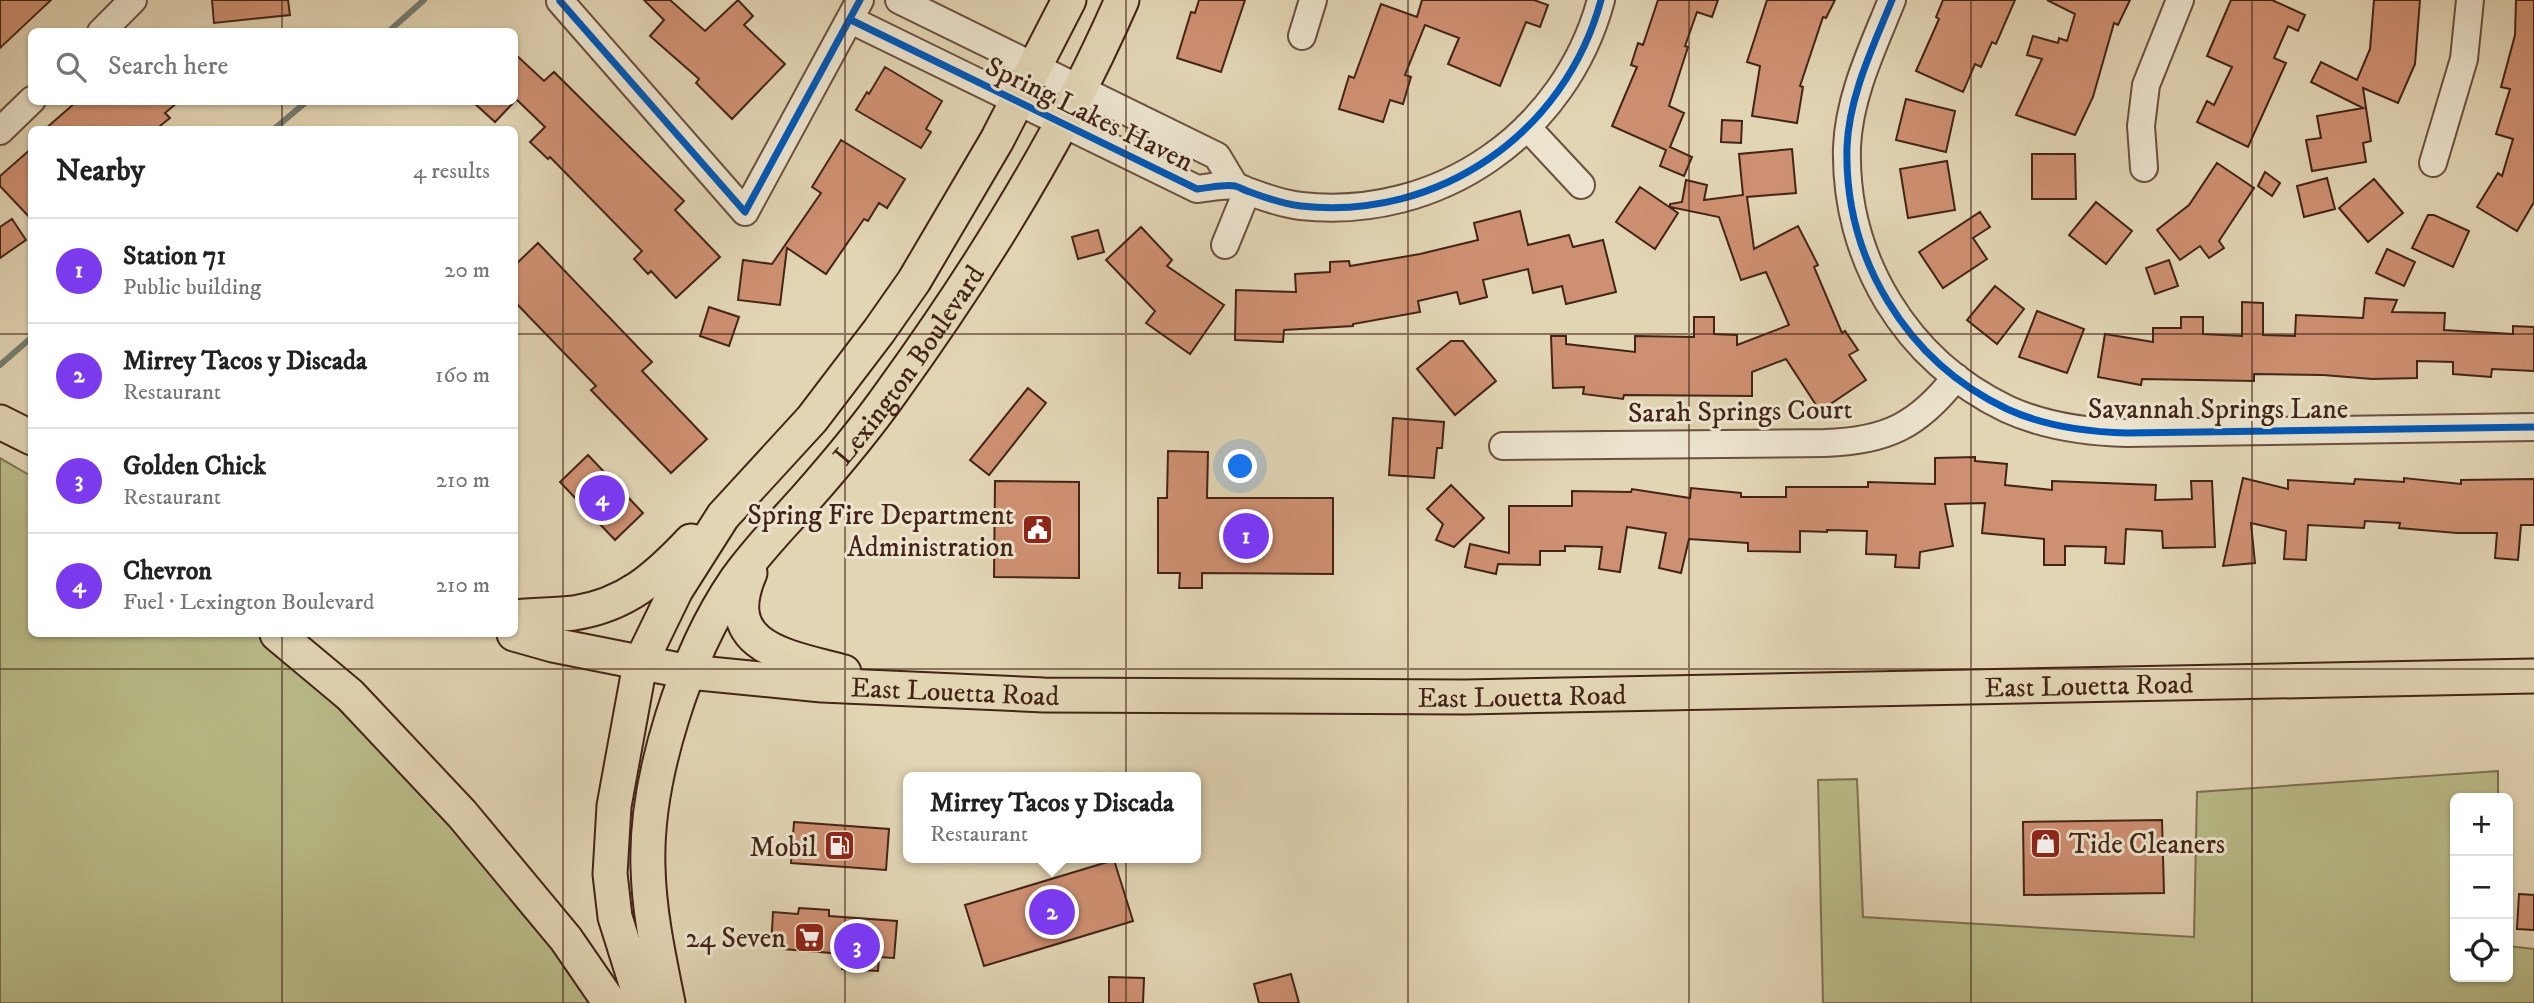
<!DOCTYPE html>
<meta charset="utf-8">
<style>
:root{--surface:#fff;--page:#f6f6f6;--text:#222;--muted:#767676;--line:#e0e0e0;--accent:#7c3aed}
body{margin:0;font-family:"IM FELL DW Pica",serif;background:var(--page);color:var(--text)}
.controls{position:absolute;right:21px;bottom:21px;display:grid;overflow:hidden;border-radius:10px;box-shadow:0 2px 5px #0004}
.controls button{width:63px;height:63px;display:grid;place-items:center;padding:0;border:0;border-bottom:2px solid var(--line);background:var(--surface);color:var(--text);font:35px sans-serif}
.you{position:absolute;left:1241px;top:467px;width:24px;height:24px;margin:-18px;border:5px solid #fff;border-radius:50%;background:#1a73e8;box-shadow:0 0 0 10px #1a73e833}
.badge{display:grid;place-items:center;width:46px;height:46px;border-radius:50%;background:var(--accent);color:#fff;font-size:23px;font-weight:700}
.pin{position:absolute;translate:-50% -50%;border:4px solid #fff;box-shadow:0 2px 7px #0006}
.popup{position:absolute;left:903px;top:772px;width:298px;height:91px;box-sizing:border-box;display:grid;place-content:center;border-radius:10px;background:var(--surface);filter:drop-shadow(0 2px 5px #0005);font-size:23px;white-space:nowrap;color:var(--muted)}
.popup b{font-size:26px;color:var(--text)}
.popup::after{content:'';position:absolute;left:50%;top:100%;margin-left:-14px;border:14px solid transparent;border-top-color:var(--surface)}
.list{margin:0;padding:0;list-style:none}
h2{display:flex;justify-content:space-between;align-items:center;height:91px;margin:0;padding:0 28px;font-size:30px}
h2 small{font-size:23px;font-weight:400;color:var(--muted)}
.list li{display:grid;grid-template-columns:46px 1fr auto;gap:21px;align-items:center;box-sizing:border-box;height:105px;padding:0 28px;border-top:2px solid var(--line)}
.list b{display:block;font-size:26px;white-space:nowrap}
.list p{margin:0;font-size:23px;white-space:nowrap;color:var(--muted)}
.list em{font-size:23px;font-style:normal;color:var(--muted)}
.icon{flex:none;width:38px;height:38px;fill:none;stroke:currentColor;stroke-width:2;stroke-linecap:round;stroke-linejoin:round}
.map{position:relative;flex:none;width:2534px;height:1003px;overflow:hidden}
.search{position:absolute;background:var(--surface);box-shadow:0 2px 5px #0004;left:28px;top:28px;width:490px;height:77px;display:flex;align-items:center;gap:18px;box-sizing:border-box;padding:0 24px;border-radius:10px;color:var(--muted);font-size:26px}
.panel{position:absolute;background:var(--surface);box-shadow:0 2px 5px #0004;left:28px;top:126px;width:490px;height:511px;border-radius:10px}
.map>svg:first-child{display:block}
</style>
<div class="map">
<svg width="2534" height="1003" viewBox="0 0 2534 1003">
<rect width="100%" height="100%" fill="#e2d5b4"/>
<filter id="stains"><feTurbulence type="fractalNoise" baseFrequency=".00286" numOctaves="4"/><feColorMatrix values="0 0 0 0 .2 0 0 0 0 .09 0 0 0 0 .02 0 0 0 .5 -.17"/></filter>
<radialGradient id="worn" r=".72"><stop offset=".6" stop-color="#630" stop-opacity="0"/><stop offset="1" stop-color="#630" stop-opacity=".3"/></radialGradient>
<path fill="#b9bc89" stroke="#7e7050" stroke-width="2" d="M0 458 31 476 32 634H256L298 669 415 783 598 1003H0Z
M2498 771V798H2455V977H2508V946L2534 949V1003H1823L1818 780 1857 779 1863 917 2194 937 2197 792Z"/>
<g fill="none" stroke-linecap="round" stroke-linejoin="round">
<path stroke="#747d72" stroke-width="6" d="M388 32 424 0
M273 130 306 102
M0 365 32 337"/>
</g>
<path fill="#ce9072" stroke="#432416" stroke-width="2" d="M0 0H51L0 48Z
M212 0H288L290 15 214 23Z
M644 0H670L705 31 738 0 753 16 744 25 785 64 732 119 696 83 699 79 650 36 664 20Z
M1199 0H1245L1221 72 1177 58 1191 12 1195 13Z
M1422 0H1534L1548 5 1540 27 1526 22 1500 86 1448 64 1459 38 1425 25 1405 75 1411 77 1403 104 1390 100 1383 122 1339 109 1349 76 1354 78 1381 4 1417 17Z
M1658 0H1718L1712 17 1697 12 1685 46 1688 47 1669 106 1684 113 1670 147 1692 157 1684 176 1660 166 1666 150 1612 126 1637 67 1631 65 1638 43 1643 45Z
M1767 0H1835L1826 18 1823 17 1800 86 1803 87 1797 123 1752 116 1760 66 1747 62Z
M1943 0H2015L1996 44 1992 42 1981 67 1975 64 1963 92 1916 71 1939 19 1936 17Z
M2047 0H2130L2118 25 2114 23 2093 97 2075 135 2016 115 2042 59 2027 55 2033 36 2058 43 2059 38 2067 41 2075 14Z
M2231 0H2272L2305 15 2298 31 2288 26 2274 58 2286 63 2248 147 2197 122 2207 101 2214 105 2232 67 2207 56Z
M2374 0H2420L2415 64 2398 103 2363 88 2371 141 2363 143 2366 162 2312 171 2306 140 2321 138 2317 116 2363 108 2311 82 2321 62 2357 80 2370 49Z
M2516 0H2534V202L2517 231 2477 207 2498 173 2502 176 2513 139 2496 134 2510 89 2501 87 2515 35Z
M514 53 544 81 554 72 684 201 675 210 720 257 676 298 651 271 648 274 634 259 642 251 550 157 548 159 530 142 545 127 514 97Z
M885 67 942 101 926 129 931 132 921 148 856 110 867 92 869 94Z
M1906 99 1955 111 1946 152 1896 140Z
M76 102H178L165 113 170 118 155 130H44Z
M473 102H514L495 122Z
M1722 120 1742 121 1741 143 1721 142Z
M841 140 905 179 887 208 879 203 868 221 864 219 826 274 787 248 780 305 738 300 743 260 772 264 821 193 812 187Z
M32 148V220L0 186V176Z
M1792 149 1796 193 1747 197 1754 249 1798 226 1818 265 1814 267 1842 333 1845 331 1858 350 1849 355 1866 380 1820 411 1786 359 1752 372V396L1624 395 1623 399 1583 394 1584 387 1553 388 1551 336H1566V344L1635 352V336L1694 337V317H1714V334L1737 335V345L1789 325 1766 272 1741 280 1719 217 1670 207V204L1682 202 1686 180 1707 185 1704 200 1743 195 1739 154Z
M2032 154H2075L2076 199H2032Z
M1947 161 1955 210 1908 218 1900 169Z
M2217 163 2254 188 2219 241 2224 248 2209 258 2200 246 2180 260 2157 230 2189 205Z
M2265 172 2280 183 2272 196 2258 186Z
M2327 178 2335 209 2304 217 2297 186Z
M2374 179 2403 213 2368 242 2339 208Z
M1640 187 1678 213 1655 249 1616 222Z
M2096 202 2132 231 2106 264 2069 235Z
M1520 211 1528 245 1569 235 1573 247 1603 240 1616 292 1566 304 1562 286 1533 293 1528 269 1483 280 1487 297 1460 304 1457 292 1418 301 1420 312 1353 324V326L1284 330 1283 342 1235 340 1236 290 1296 292 1295 274 1330 272V262L1349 261 1350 266 1420 254 1478 240 1474 223Z
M1980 212 1990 227 1973 238 1987 259 1943 288 1919 252Z
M2428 215H2434L2469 231 2453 267 2412 248Z
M12 219 26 240 0 258V227Z
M1141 227 1172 260 1167 266 1224 305 1190 354 1146 323 1155 311 1106 260Z
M1098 230 1104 252 1078 259 1072 237Z
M538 243 652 362 642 371 707 439 671 473 591 390 596 386 514 301V266Z
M2387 249 2415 262 2404 286 2376 273Z
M2169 260 2178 286 2155 294 2146 268Z
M1995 286 2024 309 1997 344 1967 320Z
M2365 298 2397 300 2392 312 2445 313 2444 330 2513 334V326L2534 327V371L2492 369 2491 377 2453 374V362L2417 361V378L2372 379 2323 375 2254 374V381L2142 379 2141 385 2098 377 2105 334 2153 342V328H2181V317H2203V334L2242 336V302L2263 303V335L2295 336 2296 315 2363 318Z
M709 307 739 317 729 346 700 336Z
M2037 311 2084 329 2067 373 2019 357Z
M1451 341H1463L1496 381 1455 415 1417 369Z
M1028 388 1046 403 989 475 970 460Z
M1393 418 1444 422 1442 448H1437L1434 478 1389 475Z
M1168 451 1208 452 1207 498H1333V574L1202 573V588H1179L1180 573H1158V498H1167Z
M588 455 643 513 615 540 560 482Z
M1975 457V461L2007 464 2005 485 2052 490V481L2156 485 2155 500 2192 499 2191 481H2212L2215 547 2163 548 2162 531 2126 529 2124 564 2105 563 2106 547 2065 546V565H2044V539L1982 533 1985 503 1945 504 1953 546 1920 552 1919 568 1895 567 1896 555 1866 554 1867 531 1827 530V532L1800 531V552L1748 551V543L1689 539 1681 573 1659 568 1666 533 1627 527 1620 572 1599 569 1602 547 1565 546V551H1540V565L1498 564 1496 574 1465 567 1470 544 1509 553V506H1572V491L1631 492 1632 489 1690 498 1691 488 1741 493V497H1786V487H1868V482L1935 484V458Z
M2243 478 2288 489V480L2354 484 2355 479 2404 482V478L2461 484V480L2534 479V525H2521L2518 560 2495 558 2497 533H2457L2399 528 2400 523 2365 521 2364 528 2308 525 2306 560 2284 559 2286 531 2251 523 2255 563 2223 566Z
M995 481 1079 482V578L994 577Z
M1451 485 1484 518 1454 547 1436 540 1443 524 1427 509Z
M2162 820 2164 893 2024 895 2023 822Z
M794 822 889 829 886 870 791 863Z
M1114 860 1133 921 984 966 965 905Z
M2519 894 2534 895V930L2517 929Z
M799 908 829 910V916L897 921 894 958 879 957 878 971 842 969 843 954 771 948 773 912 798 914Z
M1291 974 1299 1003H1259L1254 984Z
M1109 977 1144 978 1143 1003H1109Z"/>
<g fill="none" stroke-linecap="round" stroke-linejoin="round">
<defs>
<path id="minor" d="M899 0 1217 156 1235 186
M1892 0C1873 47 1849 96 1847 147 1844 258 1906 361 2007 409 2044 426 2086 432 2127 433L2534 427
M560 1 745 212 860 0
M851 20 1197 189C1209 188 1224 184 1235 186 1240 187 1245 191 1250 192 1266 198 1284 204 1301 206 1439 221 1565 133 1601 0
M101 32 133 0
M1302 36 1313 0
M1527 127 1581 185
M0 131 32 100
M2433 163 2464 59 2470 0
M2144 168 2141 126 2146 85 2180 0
M1225 245 1247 191
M1503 446 1825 443C1886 441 1918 426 1956 377"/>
<g id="major">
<path d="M0 422 32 438"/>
<path d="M750 573C717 649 790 657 844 672"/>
<path d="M514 617C534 615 555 615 574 613 626 605 656 578 691 541"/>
<path d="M277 634 350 695 462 814 566 939 610 1003"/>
<path id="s1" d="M514 634 553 645 689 672 822 685 1044 695 1465 697 2534 676"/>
<path d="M642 1003 615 917 610 874 614 806 640 664 676 590 723 516 812 419 879 331 914 281 997 140 1069 0"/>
<path id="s2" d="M668 1003C659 958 649 913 648 867 645 778 686 653 736 580 757 550 783 524 807 497 837 463 867 427 893 390 981 268 1062 138 1122 0"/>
</g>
</defs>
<use href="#minor" stroke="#6b503e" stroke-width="30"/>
<use href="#major" stroke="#432416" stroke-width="37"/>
<use href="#minor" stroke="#ece4ce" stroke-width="26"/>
<use href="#major" stroke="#e2d5b4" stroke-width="33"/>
<defs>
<path id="cycleway" d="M1892 0C1873 47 1849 96 1847 147 1844 258 1906 361 2007 409 2044 426 2086 432 2127 433L2534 427
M560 1 745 212 860 0
M851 20 1197 189C1209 188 1224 184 1235 186 1240 187 1245 191 1250 192 1266 198 1284 204 1301 206 1439 221 1565 133 1601 0"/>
</defs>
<use href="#cycleway" stroke="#ece4ce" stroke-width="11"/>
<use href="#cycleway" stroke="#0057b8" stroke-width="7"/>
</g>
<path fill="none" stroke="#432416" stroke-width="2" stroke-opacity="0.55" d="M282 0V32M563 0V1003M845 0V1003M1126 0V1003M1408 0V1003M1689 0V1003M1971 0V1003M2252 0V1003M282 102V130M0 334H32M514 334H2534M282 634V1003M0 669H2534"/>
<defs>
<symbol id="civic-square" viewBox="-11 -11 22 22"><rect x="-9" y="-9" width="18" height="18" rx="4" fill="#8f2418" stroke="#ece4ce"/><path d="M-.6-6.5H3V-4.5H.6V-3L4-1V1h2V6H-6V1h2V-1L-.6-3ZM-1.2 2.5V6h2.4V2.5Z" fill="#fff"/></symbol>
<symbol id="shop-square" viewBox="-11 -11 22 22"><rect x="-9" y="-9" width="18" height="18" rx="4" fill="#8f2418" stroke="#ece4ce"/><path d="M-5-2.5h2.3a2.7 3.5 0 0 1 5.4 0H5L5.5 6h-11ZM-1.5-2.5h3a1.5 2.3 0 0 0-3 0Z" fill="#fff"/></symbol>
<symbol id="fuel-square" viewBox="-11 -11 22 22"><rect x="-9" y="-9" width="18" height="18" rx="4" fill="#8f2418" stroke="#ece4ce"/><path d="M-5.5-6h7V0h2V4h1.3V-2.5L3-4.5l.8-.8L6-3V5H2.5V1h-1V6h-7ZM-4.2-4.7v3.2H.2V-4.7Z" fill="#fff"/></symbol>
<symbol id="supermarket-square" viewBox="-11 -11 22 22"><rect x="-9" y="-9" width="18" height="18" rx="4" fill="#8f2418" stroke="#ece4ce"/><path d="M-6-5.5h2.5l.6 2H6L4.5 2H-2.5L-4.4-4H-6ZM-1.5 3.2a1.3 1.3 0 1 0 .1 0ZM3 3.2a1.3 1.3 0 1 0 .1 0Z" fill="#fff"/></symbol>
</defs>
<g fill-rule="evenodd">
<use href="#civic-square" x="1020" y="512" width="35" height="35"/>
<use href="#shop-square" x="2028" y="826" width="35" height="35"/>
<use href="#fuel-square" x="822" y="828" width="35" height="35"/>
<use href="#supermarket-square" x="792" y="920" width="35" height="35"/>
</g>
<g text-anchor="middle" stroke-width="6" stroke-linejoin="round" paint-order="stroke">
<g font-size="28" fill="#432416" stroke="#ece4ce">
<text transform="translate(1090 113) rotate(26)" y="10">Spring Lakes Haven</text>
<text dy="10" stroke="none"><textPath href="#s2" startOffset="718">Lexington Boulevard</textPath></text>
<text x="2218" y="418">Savannah Springs Lane</text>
<text transform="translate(1740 410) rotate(-1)" y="10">Sarah Springs Court</text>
<text dy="10" stroke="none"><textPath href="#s1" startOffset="1580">East Louetta Road</textPath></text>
<text dy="10" stroke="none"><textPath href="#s1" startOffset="446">East Louetta Road</textPath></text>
<text dy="10" stroke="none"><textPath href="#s1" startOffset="1013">East Louetta Road</textPath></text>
</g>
<g font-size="28" fill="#432416" stroke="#ece4ce" text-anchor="end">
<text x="1014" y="524">Spring Fire Department<tspan x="1014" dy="32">Administration</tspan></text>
<text x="2069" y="853" text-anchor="start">Tide Cleaners</text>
<text x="817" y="856">Mobil</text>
<text x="786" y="947">24 Seven</text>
</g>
</g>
<rect width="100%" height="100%" filter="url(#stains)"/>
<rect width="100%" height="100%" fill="url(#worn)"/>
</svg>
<div class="controls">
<button>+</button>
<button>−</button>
<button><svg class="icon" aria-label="locate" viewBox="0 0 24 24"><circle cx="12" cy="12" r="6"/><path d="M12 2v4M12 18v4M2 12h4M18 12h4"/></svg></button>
</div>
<div class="you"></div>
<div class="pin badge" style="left:1246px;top:536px">1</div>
<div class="pin badge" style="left:1052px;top:912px">2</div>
<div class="popup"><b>Mirrey Tacos y Discada</b>Restaurant</div>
<div class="pin badge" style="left:857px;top:946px">3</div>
<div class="pin badge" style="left:602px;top:498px">4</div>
<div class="search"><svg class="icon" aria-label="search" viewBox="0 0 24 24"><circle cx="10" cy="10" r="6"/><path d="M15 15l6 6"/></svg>Search here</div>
<section class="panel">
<h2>Nearby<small>4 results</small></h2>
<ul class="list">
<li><span class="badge">1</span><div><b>Station 71</b><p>Public building</p></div><em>20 m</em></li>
<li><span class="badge">2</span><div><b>Mirrey Tacos y Discada</b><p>Restaurant</p></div><em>160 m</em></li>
<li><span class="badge">3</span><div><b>Golden Chick</b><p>Restaurant</p></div><em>210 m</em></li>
<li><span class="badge">4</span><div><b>Chevron</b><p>Fuel · Lexington Boulevard</p></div><em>210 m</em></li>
</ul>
</section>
</div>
